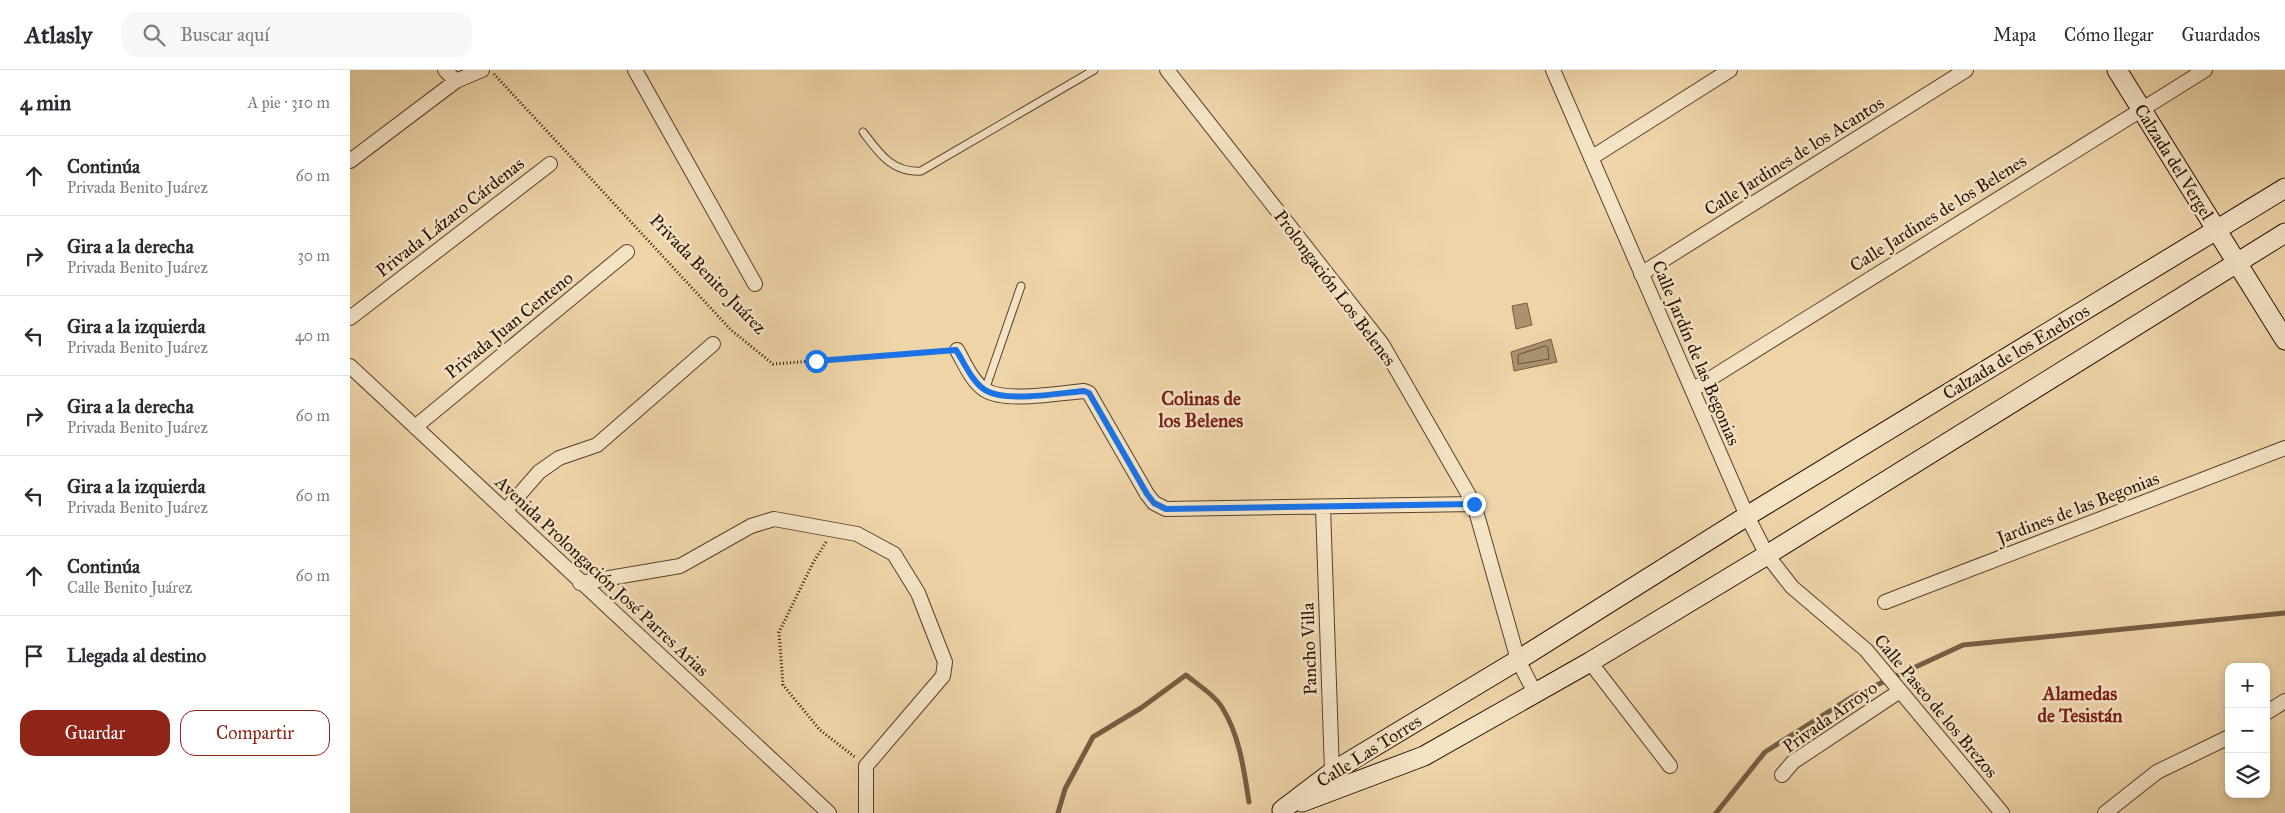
<!DOCTYPE html>
<html lang="es">
<meta charset="utf-8">
<style>
:root{--surface:#fff;--page:#f7f7f7;--text:#2b2b33;--muted:#7c7c81;--line:#e1e1e2;--accent:#8f2418}
body{margin:0;font-family:"IM FELL Great Primer",serif;background:var(--page);color:var(--text)}
.controls{position:absolute;right:15px;bottom:15px;display:grid;overflow:hidden;border-radius:10px;box-shadow:0 2px 8px #0003}
.controls button{width:45px;height:45px;display:grid;place-items:center;padding:0;border:0;border-bottom:1px solid var(--line);background:var(--surface);color:var(--text);font:25px sans-serif}
.stop{position:absolute;width:15px;height:15px;margin:-11px;border:4px solid #1a73e8;border-radius:50%;background:#fff}
.stop.end{background:#1a73e8;border-color:#fff;box-shadow:0 1px 5px #0008}
.list{margin:0;padding:0;list-style:none}
h2{display:flex;justify-content:space-between;align-items:center;height:65px;margin:0;padding:0 20px;font-size:21px}
h2 small{font-size:16px;font-weight:400;color:var(--muted)}
.list li{display:grid;grid-template-columns:32px 1fr auto;gap:15px;align-items:center;box-sizing:border-box;height:80px;padding:0 20px;border-top:1px solid var(--line)}
.list b{display:block;font-size:19px;white-space:nowrap}
.list p{margin:0;font-size:16px;white-space:nowrap;color:var(--muted)}
.list em{font-size:16px;font-style:normal;color:var(--muted)}
.actions{display:flex;gap:10px;padding:15px 20px}
.actions a{flex:1;padding:11px 0;border:1px solid var(--accent);border-radius:15px;text-align:center;font-size:18px;color:var(--accent)}
.actions .main{background:var(--accent);color:#fff}
.icon{flex:none;width:28px;height:28px;fill:none;stroke:currentColor;stroke-width:2;stroke-linecap:round;stroke-linejoin:round}
.map{position:relative;flex:none;width:1935px;height:743px;overflow:hidden}
header{display:flex;align-items:center;gap:30px;box-sizing:border-box;height:70px;padding:0 25px;background:var(--surface);border-bottom:1px solid var(--line)}
header strong{font-size:24px}
nav{display:flex;gap:28px;margin-inline-start:auto;font-size:18px}
.search{width:350px;height:45px;background:var(--page);display:flex;align-items:center;gap:12px;box-sizing:border-box;padding:0 18px;border-radius:15px;color:var(--muted);font-size:19px}
main{display:flex}
aside{flex:1;background:var(--surface)}
.map>svg:first-child{display:block}
</style>
<header>
<strong>Atlasly</strong>
<div class="search"><svg class="icon" aria-label="search" viewBox="0 0 24 24"><circle cx="10" cy="10" r="6"/><path d="M15 15l6 6"/></svg>Buscar aquí</div>
<nav><a>Mapa</a><a>Cómo llegar</a><a>Guardados</a></nav>
</header>
<main>
<aside>
<h2>4 min<small>A pie · 310 m</small></h2>
<ul class="list">
<li><svg class="icon" aria-label="ahead" viewBox="0 0 24 24"><path d="M12 20V5M6 11l6-6 6 6"/></svg><div><b>Continúa</b><p>Privada Benito Juárez</p></div><em>60 m</em></li>
<li><svg class="icon" aria-label="right" viewBox="0 0 24 24"><path d="M7 20v-9h11M14 6l5 5-5 5"/></svg><div><b>Gira a la derecha</b><p>Privada Benito Juárez</p></div><em>30 m</em></li>
<li><svg class="icon" aria-label="left" viewBox="0 0 24 24"><path d="M17 20v-9H6M10 6l-5 5 5 5"/></svg><div><b>Gira a la izquierda</b><p>Privada Benito Juárez</p></div><em>40 m</em></li>
<li><svg class="icon" aria-label="right" viewBox="0 0 24 24"><path d="M7 20v-9h11M14 6l5 5-5 5"/></svg><div><b>Gira a la derecha</b><p>Privada Benito Juárez</p></div><em>60 m</em></li>
<li><svg class="icon" aria-label="left" viewBox="0 0 24 24"><path d="M17 20v-9H6M10 6l-5 5 5 5"/></svg><div><b>Gira a la izquierda</b><p>Privada Benito Juárez</p></div><em>60 m</em></li>
<li><svg class="icon" aria-label="ahead" viewBox="0 0 24 24"><path d="M12 20V5M6 11l6-6 6 6"/></svg><div><b>Continúa</b><p>Calle Benito Juárez</p></div><em>60 m</em></li>
<li><svg class="icon" aria-label="arrive" viewBox="0 0 24 24"><path d="M6 21V4h12l-3 4 3 4H6"/></svg><div><b>Llegada al destino</b></div></li>
</ul>
<div class="actions"><a class="main">Guardar</a><a>Compartir</a></div>
</aside>
<div class="map">
<svg width="1935" height="743" viewBox="0 0 1935 743">
<rect width="100%" height="100%" fill="#eed5a8"/>
<filter id="stains"><feTurbulence type="fractalNoise" baseFrequency=".004" numOctaves="4"/><feColorMatrix values="0 0 0 0 .2 0 0 0 0 .09 0 0 0 0 .02 0 0 0 .5 -.17"/></filter>
<radialGradient id="worn" r=".72"><stop offset=".6" stop-color="#630" stop-opacity="0"/><stop offset="1" stop-color="#630" stop-opacity=".3"/></radialGradient>
<path fill="#aa926f" stroke="#755e43" d="M1177 233 1182 255 1166 259 1162 236Z
M1201 269 1207 292 1164 301 1161 282Z"/>
<g fill="none" stroke-linecap="round" stroke-linejoin="round">
<path stroke="#685038" stroke-width="1" d="M1196 276 1198 278 1199 289 1168 294V285Z"/>
<path stroke="#755e43" stroke-width="5" d="M708 743 715 719 743 667 791 638 836 605C848 615 866 626 873 639 890 667 894 701 899 732
M1366 743 1415 682 1505 625 1613 575 1935 543"/>
<defs>
<path id="lane" d="M513 62C529 83 542 103 571 101L744 0
M635 320 671 216"/>
<path id="street" d="M95 0 106 11
M285 0 405 214
M817 0 1032 274 1124 434 1168 590 1185 623
M1203 0 1397 446 1417 485 1442 517 1516 580 1652 743
M1241 88 1380 0
M0 91 106 11 132 0
M1291 204 1616 0
M0 248 200 94
M607 280C614 292 622 312 635 320 656 333 709 323 734 321L739 323 797 424 804 433 816 439 1124 434
M0 296 479 743
M1342 320 1855 0
M65 357 277 182
M973 437 982 702 984 708
M155 441 189 402 209 388 247 375 363 274
M230 513 330 496 401 456 424 449 507 464 544 484 568 523 595 592 593 606 516 696V743
M1535 532 1935 378
M1240 592 1320 696
M1916 643 1935 631
M1432 705 1443 692 1550 621
M1755 743 1807 702 1879 667"/>
<path id="secondary" d="M1767 0 1935 270
M952 732 1074 686 1240 592 1417 485 1935 163
M932 740 982 702 1168 590 1397 446 1935 118"/>
</defs>
<use href="#lane" stroke="#58402a" stroke-width="9"/>
<use href="#street" stroke="#58402a" stroke-width="16"/>
<use href="#secondary" stroke="#260f00" stroke-width="21"/>
<path stroke="#260f00" stroke-width="3" stroke-dasharray="1 2.5" stroke-linecap="butt" d="M144 4 381 260 423 294 594 281
M476 472 463 493 429 562 433 615 470 660 506 688"/>
<use href="#lane" stroke="#f4e4c6" stroke-width="7"/>
<use href="#street" stroke="#f4e4c6" stroke-width="14"/>
<use href="#secondary" stroke="#f4e4c6" stroke-width="19"/>
</g>
<g fill="none" stroke-linecap="round" stroke-linejoin="round">
<path stroke="#1a73e8" stroke-width="6" d="M466 291 606 280C614 292 622 312 635 320 656 333 709 323 734 321L739 323 797 424 804 433 816 439 1124 434"/>
</g>
<g text-anchor="middle" stroke-width="5" stroke-linejoin="round" paint-order="stroke">
<g font-size="18" fill="#260f00" stroke="#f4e4c6">
<text transform="translate(1444 86) rotate(-32)" y="6">Calle Jardines de los Acantos</text>
<text transform="translate(1824 92) rotate(58)" y="6">Calzada del Vergel</text>
<text transform="translate(1588 143) rotate(-32)" y="6">Calle Jardines de los Belenes</text>
<text transform="translate(100 147) rotate(-38)" y="6">Privada Lázaro Cárdenas</text>
<text transform="translate(358 204) rotate(46)" y="6">Privada Benito Juárez</text>
<text transform="translate(985 218) rotate(53)" y="6">Prolongación Los Belenes</text>
<text transform="translate(159 255) rotate(-39)" y="6">Privada Juan Centeno</text>
<text transform="translate(1666 282) rotate(-31)" y="6">Calzada de los Enebros</text>
<text transform="translate(1346 283) rotate(67)" y="6">Calle Jardín de las Begonias</text>
<text transform="translate(1728 438) rotate(-21)" y="6">Jardines de las Begonias</text>
<text transform="translate(252 506) rotate(43)" y="6">Avenida Prolongación José Parres Arias</text>
<text transform="translate(959 579) rotate(-92)" y="6">Pancho Villa</text>
<text transform="translate(1586 636) rotate(50)" y="6">Calle Paseo de los Brezos</text>
<text transform="translate(1480 647) rotate(-35)" y="6">Privada Arroyo</text>
<text transform="translate(1019 681) rotate(-32)" y="6">Calle Las Torres</text>
</g>
<g font-size="19" font-weight="bold" fill="#7a1f14" stroke="#f4e4c6">
<text x="851" y="335">Colinas de<tspan x="851" dy="22">los Belenes</tspan></text>
<text x="1730" y="630">Alamedas<tspan x="1730" dy="22">de Tesistán</tspan></text>
</g>
</g>
<rect width="100%" height="100%" filter="url(#stains)"/>
<rect width="100%" height="100%" fill="url(#worn)"/>
</svg>
<div class="controls">
<button>+</button>
<button>−</button>
<button><svg class="icon" aria-label="layers" viewBox="0 0 24 24"><path d="M12 4l9 5-9 5-9-5zM3 14l9 5 9-5"/></svg></button>
</div>
<div class="stop" style="left:466px;top:291px"></div>
<div class="stop end" style="left:1124px;top:434px"></div>
</div>
</main>
